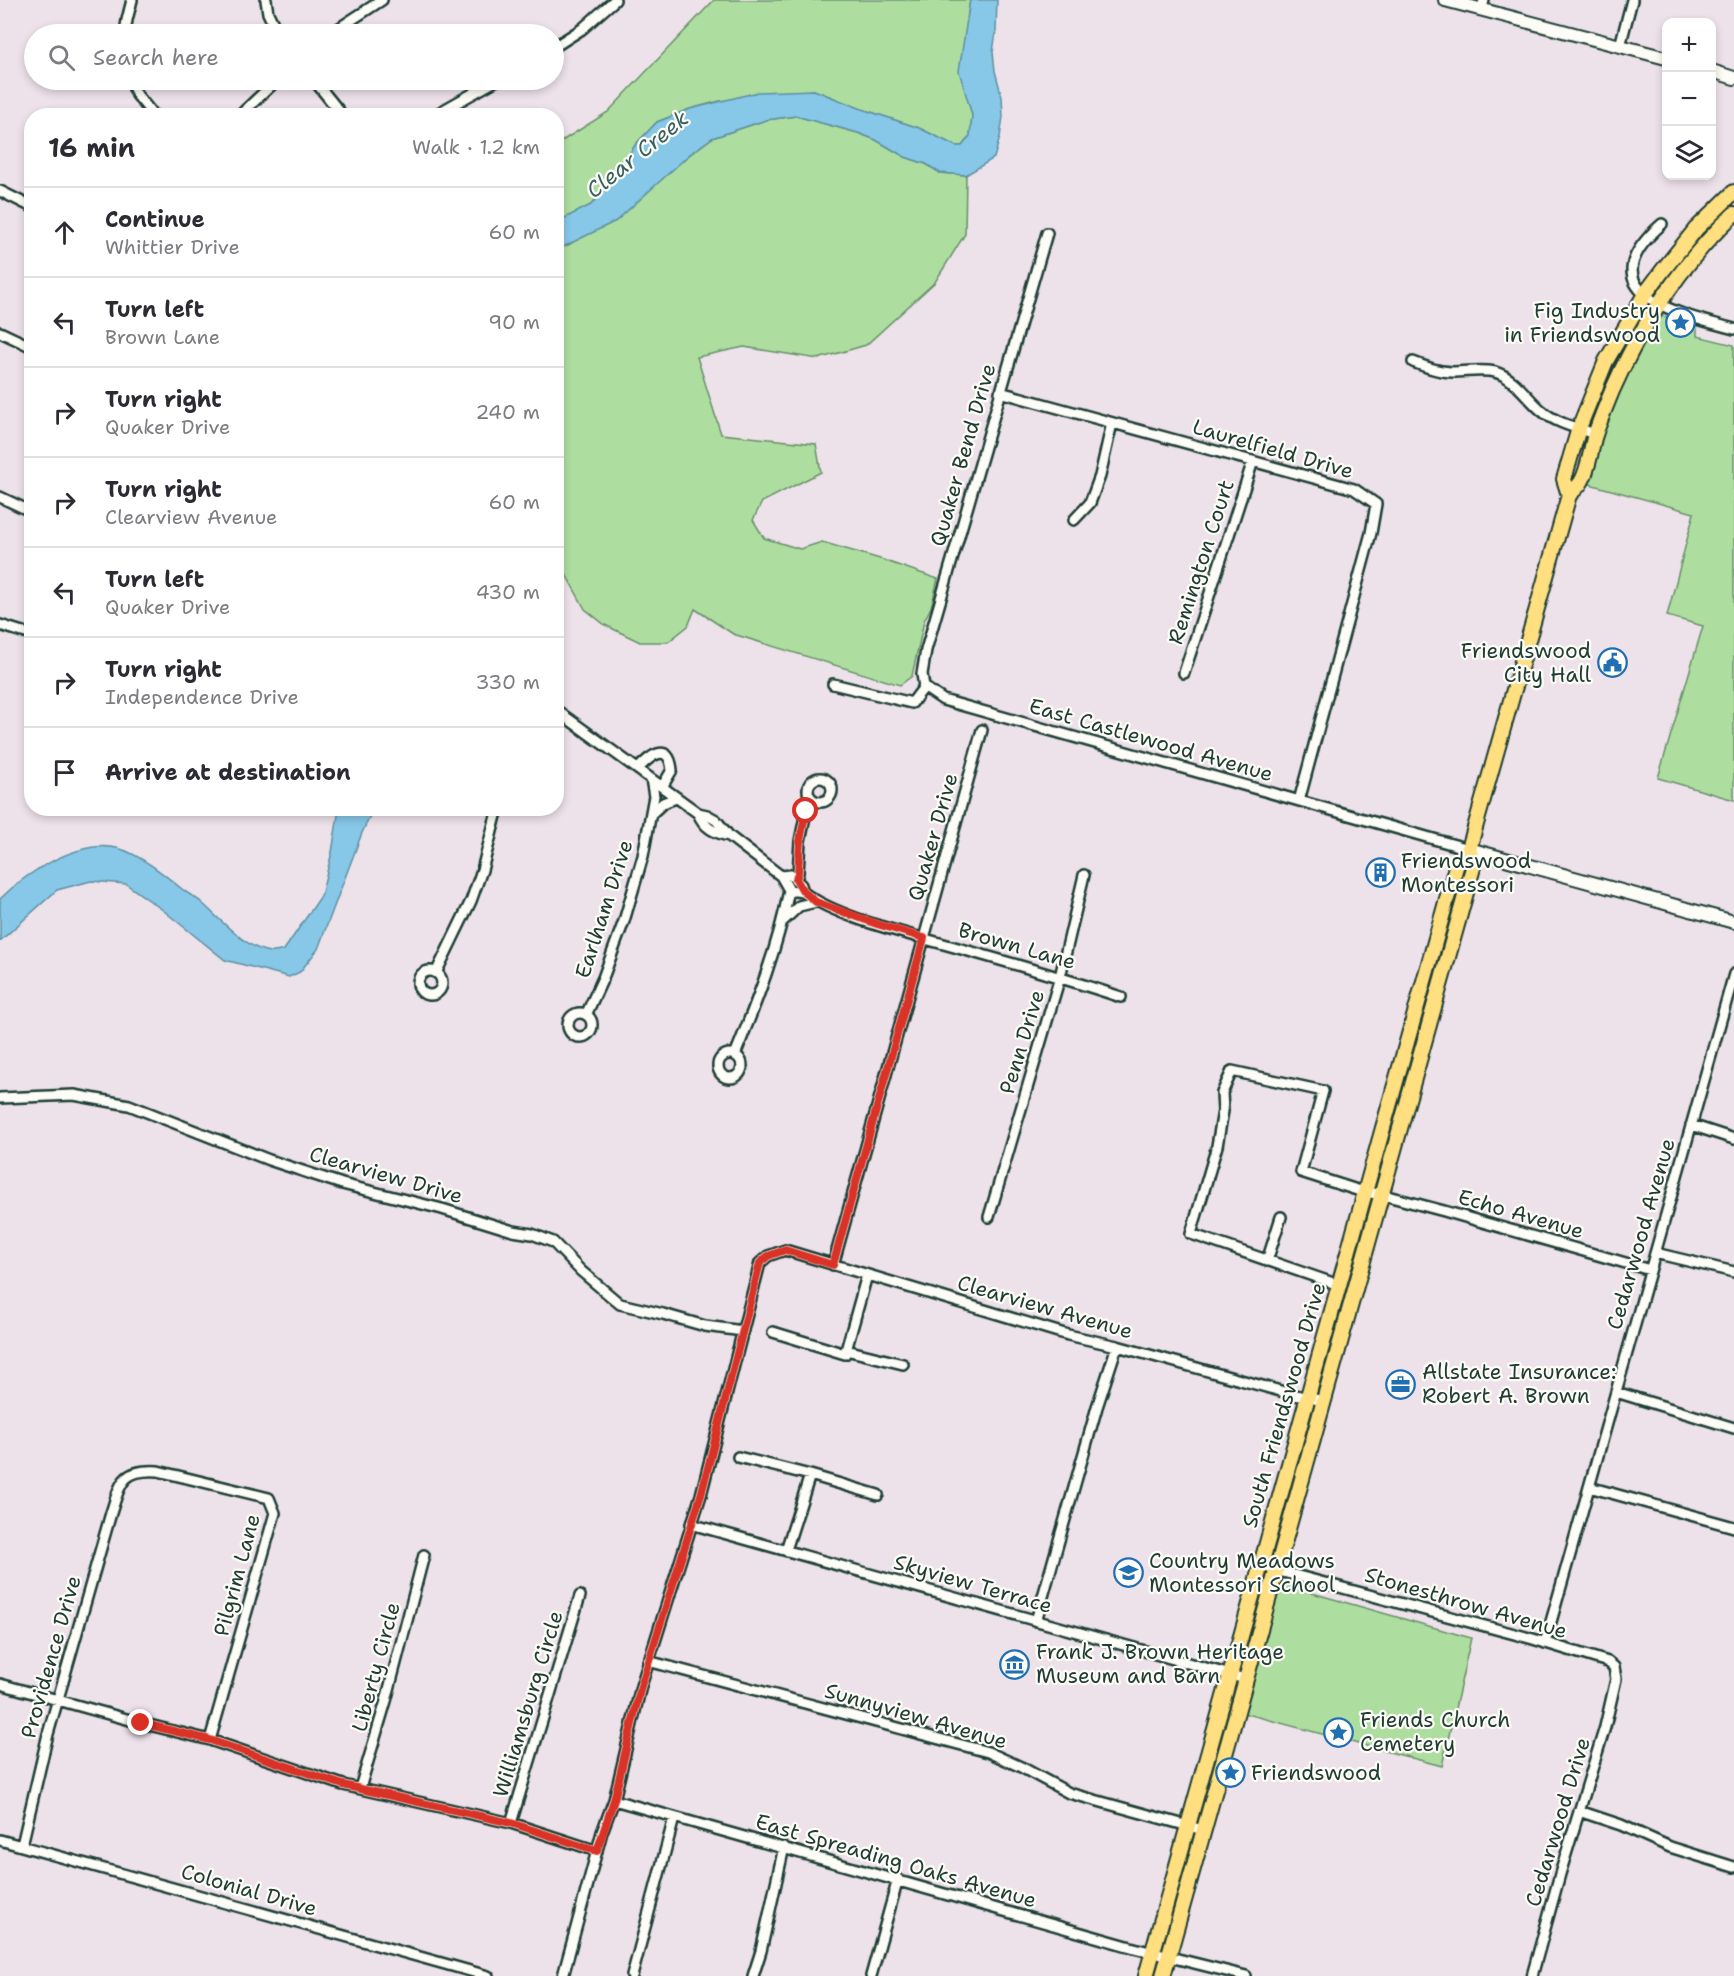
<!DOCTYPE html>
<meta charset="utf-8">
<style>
:root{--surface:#fff;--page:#f2f2f3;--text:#2b2b33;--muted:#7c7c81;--line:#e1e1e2}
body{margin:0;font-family:"Shantell Sans",sans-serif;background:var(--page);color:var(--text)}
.controls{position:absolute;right:18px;top:18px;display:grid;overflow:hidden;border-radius:12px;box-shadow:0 3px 9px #0003}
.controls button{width:54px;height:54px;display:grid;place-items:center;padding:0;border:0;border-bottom:2px solid var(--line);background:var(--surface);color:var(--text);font:30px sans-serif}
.stop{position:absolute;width:18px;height:18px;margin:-14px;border:4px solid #d93025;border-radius:50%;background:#fff}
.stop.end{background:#d93025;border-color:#fff;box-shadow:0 2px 6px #0008}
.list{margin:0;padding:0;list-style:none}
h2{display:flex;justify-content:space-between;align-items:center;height:78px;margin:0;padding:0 24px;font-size:26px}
h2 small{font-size:20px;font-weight:400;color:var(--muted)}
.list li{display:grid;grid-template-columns:39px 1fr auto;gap:18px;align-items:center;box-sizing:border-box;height:90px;padding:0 24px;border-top:2px solid var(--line)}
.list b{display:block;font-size:22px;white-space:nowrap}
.list p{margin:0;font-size:20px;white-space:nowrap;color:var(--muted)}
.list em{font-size:20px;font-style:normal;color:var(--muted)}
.icon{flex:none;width:33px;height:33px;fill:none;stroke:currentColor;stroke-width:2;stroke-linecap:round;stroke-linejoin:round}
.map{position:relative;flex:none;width:1734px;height:1976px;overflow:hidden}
.search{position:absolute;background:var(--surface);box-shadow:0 3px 9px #0003;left:24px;top:24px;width:540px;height:66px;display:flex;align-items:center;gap:15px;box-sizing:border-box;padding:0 21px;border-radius:33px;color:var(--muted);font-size:22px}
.panel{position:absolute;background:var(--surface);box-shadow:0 3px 9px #0003;left:24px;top:108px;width:540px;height:708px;border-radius:24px}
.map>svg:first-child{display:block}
</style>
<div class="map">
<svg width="1734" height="1976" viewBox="0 0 1734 1976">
<rect width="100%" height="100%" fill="#eee2ea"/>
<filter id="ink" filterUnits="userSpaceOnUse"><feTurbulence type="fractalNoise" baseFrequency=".0167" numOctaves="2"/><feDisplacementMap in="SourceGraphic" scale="12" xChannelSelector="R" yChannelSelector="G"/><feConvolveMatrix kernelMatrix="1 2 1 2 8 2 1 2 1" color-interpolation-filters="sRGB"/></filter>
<g filter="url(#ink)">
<path fill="#aede9f" stroke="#668e6a" stroke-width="1.5" d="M714 0H970L960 71 972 115 970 136 962 146H956L919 128 859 108 814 90 720 101 690 109 657 122 636 144 609 184 591 205 557 222V144L608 112Z
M796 116 858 133 876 140 905 157 926 164 940 173 966 175 965 234 935 282 866 345 818 359 744 347 697 357 721 434 816 444 821 472 762 502 753 520 764 538 800 549 822 542 880 559 938 579 931 607 924 621 912 676 900 685 733 634 695 609 688 626 668 642H640L605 625 585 609 557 558 556 250 570 244 712 138 766 120Z
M1663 316 1697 325V336L1734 345V800L1658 778 1703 626 1667 616 1694 513 1586 483C1600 436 1617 388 1642 345 1648 334 1653 324 1663 316Z
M1277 1583 1471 1638 1442 1766 1243 1713Z"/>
<path fill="#87c7e8" stroke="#5d90a0" stroke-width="1.5" d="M970 0H997L996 32 993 52 995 71 1002 97 1003 117 1000 137 994 158 966 175 940 173 926 164 905 157 876 140 858 133 796 116 766 120 712 138 690 154 616 221 557 250V222L591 205 609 184 636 144 657 122 690 109 758 92 814 90 859 108 919 128 956 146H962L970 136 972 115 959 71Z
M339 809H373L362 833 318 949 300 972 289 977 225 960 164 911 126 884 91 881 57 890 0 941V899C26 873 78 839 117 848 138 853 165 875 182 889 188 894 195 897 201 902 219 918 246 949 270 952 274 953 280 951 284 950L321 896 332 852Z"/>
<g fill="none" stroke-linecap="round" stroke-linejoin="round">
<defs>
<path id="street" d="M266 0 268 13 278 34
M1482 9 1484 0
M125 34 127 20 132 0
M330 34 382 0
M1620 46 1632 0
M554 47 582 29 615 0
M130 80 137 95 154 116
M314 80 343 116
M239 116 277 80
M433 116 497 80
M0 191 32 207
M1662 224C1583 293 1679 314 1734 329
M0 332 32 347
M1413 362C1426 367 1439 372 1453 372 1467 372 1481 369 1495 372 1515 378 1526 397 1541 410 1555 423 1577 428 1595 434
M1000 392 1354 489 1376 504 1371 533 1299 801
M0 497 32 512
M1074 520 1090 503 1100 476 1112 423
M0 625 32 635
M1184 673 1253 461
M833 684 912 703 924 687
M924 687 943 700 1469 849
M924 687 922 674 926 650 1047 233
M556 710 698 813 707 815 716 820 729 836 781 876 789 890 803 892 801 885 791 875 781 876
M638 769C649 757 669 740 672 770L662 787
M808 790a12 12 0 1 1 24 0a12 12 0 1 1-24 0Z
M698 813C704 828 715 833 729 836
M651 814 663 803 676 798
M796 879 798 873 800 841 808 802 811 798
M803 892C834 916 901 932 940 943 1001 960 1061 977 1121 997
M783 921 799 906 816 902
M418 983a12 12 0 1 1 24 0a12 12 0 1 1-24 0Z
M436 973 471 901 482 870 498 808
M568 1025a12 12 0 1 1 24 0a12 12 0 1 1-24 0Z
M586 1015 603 978 624 921 643 856 654 796 651 779
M718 1066a12 12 0 1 1 24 0a12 12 0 1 1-24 0Z
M735 1055C757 1001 778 947 789 890
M0 1098 74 1095 129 1105 269 1160 342 1184 442 1209 513 1231 532 1234 553 1242 581 1271 620 1304 663 1314 705 1326 743 1331
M1691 1125 1734 1139
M989 1217 1060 977 1084 875
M1655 1253 1734 1272
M1267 1261 1281 1217
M833 1265 982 730
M1339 1285 1191 1234 1217 1146 1223 1111 1222 1093 1232 1071 1323 1091 1301 1172 1357 1190 1391 1197 1444 1211 1650 1270
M773 1332 845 1354 867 1275
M846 1350 903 1364
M1616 1392 1734 1428
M738 1457 810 1475 878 1495
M1589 1487 1734 1527
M691 1524 1245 1679
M786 1550 810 1475
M1261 1566 1533 1639 1608 1662 1614 1667 1616 1679 1605 1727 1560 1874 1532 1976
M1036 1621 1097 1407 1117 1346
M1545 1643 1734 974
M648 1661 988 1752 1021 1767 1069 1793 1203 1830
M0 1684 141 1723 210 1740 343 1785 511 1823 597 1851
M360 1788 386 1701 424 1555
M614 1800 1138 1949 1246 1976
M1579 1811 1621 1825 1670 1847 1734 1867
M511 1823 580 1596
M0 1840 488 1976
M22 1845 48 1734 111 1513C121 1482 122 1469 158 1471L269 1498 275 1513 210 1740
M563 1976 602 1832 614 1800 641 1686 701 1495 760 1263 768 1256 785 1250 1068 1335 1117 1346 1295 1395 1324 1401
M632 1976 674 1818
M753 1976 761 1951 784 1847
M871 1976 898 1879"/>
<path id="secondary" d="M1445 0 1666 58
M1712 71 1734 78
M1469 849 1734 922"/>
<path id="primary" d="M1569 495 1564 479 1579 428 1606 361 1645 294 1663 270 1696 229 1734 192
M1146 1976 1457 863 1469 849 1569 495C1573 491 1579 486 1581 482 1588 471 1591 450 1594 438 1599 422 1606 406 1612 391 1641 325 1682 263 1734 214
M1163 1976 1474 864 1469 849"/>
</defs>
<use href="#street" stroke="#1f3d34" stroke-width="14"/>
<use href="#secondary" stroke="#1f3d34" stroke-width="16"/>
<use href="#primary" stroke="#1f3d34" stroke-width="18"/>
<use href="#street" stroke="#fdfcf7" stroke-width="9"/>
<use href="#secondary" stroke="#fdfcf7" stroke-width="12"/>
<use href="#primary" stroke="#ffdf80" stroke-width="14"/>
</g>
</g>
<g fill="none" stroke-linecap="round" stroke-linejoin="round" filter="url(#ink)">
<path stroke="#d93025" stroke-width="8" d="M141 1723 210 1740 343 1785 511 1823 597 1851 614 1800 641 1686 701 1495 760 1263 768 1256 785 1250 833 1265 924 938 877 924 816 902 803 891 796 879 798 873 800 841 806 811"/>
</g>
<defs>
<symbol id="sight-ring" viewBox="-11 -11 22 22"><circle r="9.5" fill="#fdfcf7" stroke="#1f6fb2" stroke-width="1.5"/><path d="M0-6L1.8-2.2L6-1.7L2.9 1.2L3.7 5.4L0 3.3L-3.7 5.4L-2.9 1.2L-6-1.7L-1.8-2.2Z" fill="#1f6fb2"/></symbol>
<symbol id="civic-ring" viewBox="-11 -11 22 22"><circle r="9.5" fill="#fdfcf7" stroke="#1f6fb2" stroke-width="1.5"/><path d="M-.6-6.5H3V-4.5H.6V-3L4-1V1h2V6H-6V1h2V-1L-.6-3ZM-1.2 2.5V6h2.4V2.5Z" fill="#1f6fb2"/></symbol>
<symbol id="building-ring" viewBox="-11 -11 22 22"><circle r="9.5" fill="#fdfcf7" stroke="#1f6fb2" stroke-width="1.5"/><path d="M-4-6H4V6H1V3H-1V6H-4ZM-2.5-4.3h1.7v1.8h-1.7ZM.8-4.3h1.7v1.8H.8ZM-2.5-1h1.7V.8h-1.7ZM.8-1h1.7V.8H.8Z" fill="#1f6fb2"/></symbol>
<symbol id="office-ring" viewBox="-11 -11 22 22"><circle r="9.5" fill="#fdfcf7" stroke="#1f6fb2" stroke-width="1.5"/><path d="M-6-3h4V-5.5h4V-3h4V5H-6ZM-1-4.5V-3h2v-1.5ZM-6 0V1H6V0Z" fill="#1f6fb2"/></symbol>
<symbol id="school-ring" viewBox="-11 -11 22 22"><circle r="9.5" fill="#fdfcf7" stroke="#1f6fb2" stroke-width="1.5"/><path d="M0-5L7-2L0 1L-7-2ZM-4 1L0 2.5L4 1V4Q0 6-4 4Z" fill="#1f6fb2"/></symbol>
<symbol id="museum-ring" viewBox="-11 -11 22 22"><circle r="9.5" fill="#fdfcf7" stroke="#1f6fb2" stroke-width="1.5"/><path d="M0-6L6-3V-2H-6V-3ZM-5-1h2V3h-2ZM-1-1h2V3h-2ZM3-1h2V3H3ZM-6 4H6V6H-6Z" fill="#1f6fb2"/></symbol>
</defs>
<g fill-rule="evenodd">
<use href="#sight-ring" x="1664" y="306" width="33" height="33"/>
<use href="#civic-ring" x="1596" y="646" width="33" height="33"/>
<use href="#building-ring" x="1364" y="856" width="33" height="33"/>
<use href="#office-ring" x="1384" y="1368" width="33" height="33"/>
<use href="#school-ring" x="1112" y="1556" width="33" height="33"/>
<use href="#museum-ring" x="998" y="1648" width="33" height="33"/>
<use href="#sight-ring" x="1322" y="1716" width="33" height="33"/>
<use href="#sight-ring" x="1214" y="1756" width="33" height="33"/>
</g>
<g text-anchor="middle" stroke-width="4.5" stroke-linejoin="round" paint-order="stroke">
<g font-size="21" fill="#1f3d34" stroke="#fdfcf7" text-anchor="start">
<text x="1660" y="318" text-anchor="end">Fig Industry<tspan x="1660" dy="24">in Friendswood</tspan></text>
<text x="1591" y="658" text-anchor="end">Friendswood<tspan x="1591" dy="24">City Hall</tspan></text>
<text x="1401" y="868">Friendswood<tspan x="1401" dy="24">Montessori</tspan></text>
<text x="1422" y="1379">Allstate Insurance:<tspan x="1422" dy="24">Robert A. Brown</tspan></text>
<text x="1149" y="1568">Country Meadows<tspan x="1149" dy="24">Montessori School</tspan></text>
<text x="1036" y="1659">Frank J. Brown Heritage<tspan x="1036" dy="24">Museum and Barn</tspan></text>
<text x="1360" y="1727">Friends Church<tspan x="1360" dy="24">Cemetery</tspan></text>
<text x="1251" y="1780">Friendswood</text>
</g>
<g font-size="21" fill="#1f3d34" stroke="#fdfcf7">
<text transform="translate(1273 449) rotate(16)" y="7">Laurelfield Drive</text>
<text transform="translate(963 455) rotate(-74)" y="7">Quaker Bend Drive</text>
<text transform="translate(1201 562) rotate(-72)" y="7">Remington Court</text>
<text transform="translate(1151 740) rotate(16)" y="7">East Castlewood Avenue</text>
<text transform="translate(933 837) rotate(-74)" y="7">Quaker Drive</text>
<text transform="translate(604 909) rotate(-72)" y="7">Earlham Drive</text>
<text transform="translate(1017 946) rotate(16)" y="7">Brown Lane</text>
<text transform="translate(1022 1042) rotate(-73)" y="7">Penn Drive</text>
<text transform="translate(386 1175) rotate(16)" y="7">Clearview Drive</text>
<text transform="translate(1521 1214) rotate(16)" y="7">Echo Avenue</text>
<text transform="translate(1641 1234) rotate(-74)" y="7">Cedarwood Avenue</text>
<text transform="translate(1045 1307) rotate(16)" y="7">Clearview Avenue</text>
<text transform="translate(1284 1405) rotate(-74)" y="7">South Friendswood Drive</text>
<text transform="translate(237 1575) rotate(-75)" y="7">Pilgrim Lane</text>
<text transform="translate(973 1584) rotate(16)" y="7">Skyview Terrace</text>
<text transform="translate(1466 1603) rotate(16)" y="7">Stonesthrow Avenue</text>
<text transform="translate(51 1657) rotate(-74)" y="7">Providence Drive</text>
<text transform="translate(376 1667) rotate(-75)" y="7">Liberty Circle</text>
<text transform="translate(528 1704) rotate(-73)" y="7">Williamsburg Circle</text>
<text transform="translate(916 1716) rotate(16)" y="7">Sunnyview Avenue</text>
<text transform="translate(1558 1822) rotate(-73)" y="7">Cedarwood Drive</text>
<text transform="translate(896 1861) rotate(16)" y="7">East Spreading Oaks Avenue</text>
<text transform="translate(249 1890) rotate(16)" y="7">Colonial Drive</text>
</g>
<g font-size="22" font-style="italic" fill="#396061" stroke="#fdfcf7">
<text transform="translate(637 154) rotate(-39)" y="8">Clear Creek</text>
</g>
</g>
</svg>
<div class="controls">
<button>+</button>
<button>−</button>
<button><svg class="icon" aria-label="layers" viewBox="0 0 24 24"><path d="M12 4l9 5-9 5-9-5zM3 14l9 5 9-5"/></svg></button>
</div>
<div class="stop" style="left:806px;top:811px"></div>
<div class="stop end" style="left:141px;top:1723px"></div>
<div class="search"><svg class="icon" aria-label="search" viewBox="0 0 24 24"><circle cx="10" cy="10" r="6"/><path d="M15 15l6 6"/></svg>Search here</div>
<section class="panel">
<h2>16 min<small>Walk · 1.2 km</small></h2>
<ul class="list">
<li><svg class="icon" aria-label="ahead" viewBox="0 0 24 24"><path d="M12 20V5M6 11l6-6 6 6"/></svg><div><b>Continue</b><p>Whittier Drive</p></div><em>60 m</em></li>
<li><svg class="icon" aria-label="left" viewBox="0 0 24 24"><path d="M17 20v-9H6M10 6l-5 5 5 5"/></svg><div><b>Turn left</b><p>Brown Lane</p></div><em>90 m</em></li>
<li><svg class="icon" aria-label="right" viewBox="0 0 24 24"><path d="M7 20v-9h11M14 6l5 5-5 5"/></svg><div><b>Turn right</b><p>Quaker Drive</p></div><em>240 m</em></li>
<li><svg class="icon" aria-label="right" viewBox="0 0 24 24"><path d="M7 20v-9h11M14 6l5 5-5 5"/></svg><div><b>Turn right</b><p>Clearview Avenue</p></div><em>60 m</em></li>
<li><svg class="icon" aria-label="left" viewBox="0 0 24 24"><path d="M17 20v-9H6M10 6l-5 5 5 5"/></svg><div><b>Turn left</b><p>Quaker Drive</p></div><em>430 m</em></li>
<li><svg class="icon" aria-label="right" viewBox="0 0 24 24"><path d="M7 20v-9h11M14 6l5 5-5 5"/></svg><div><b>Turn right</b><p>Independence Drive</p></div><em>330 m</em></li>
<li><svg class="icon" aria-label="arrive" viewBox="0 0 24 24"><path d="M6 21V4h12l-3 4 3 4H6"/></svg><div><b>Arrive at destination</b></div></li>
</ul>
</section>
</div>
